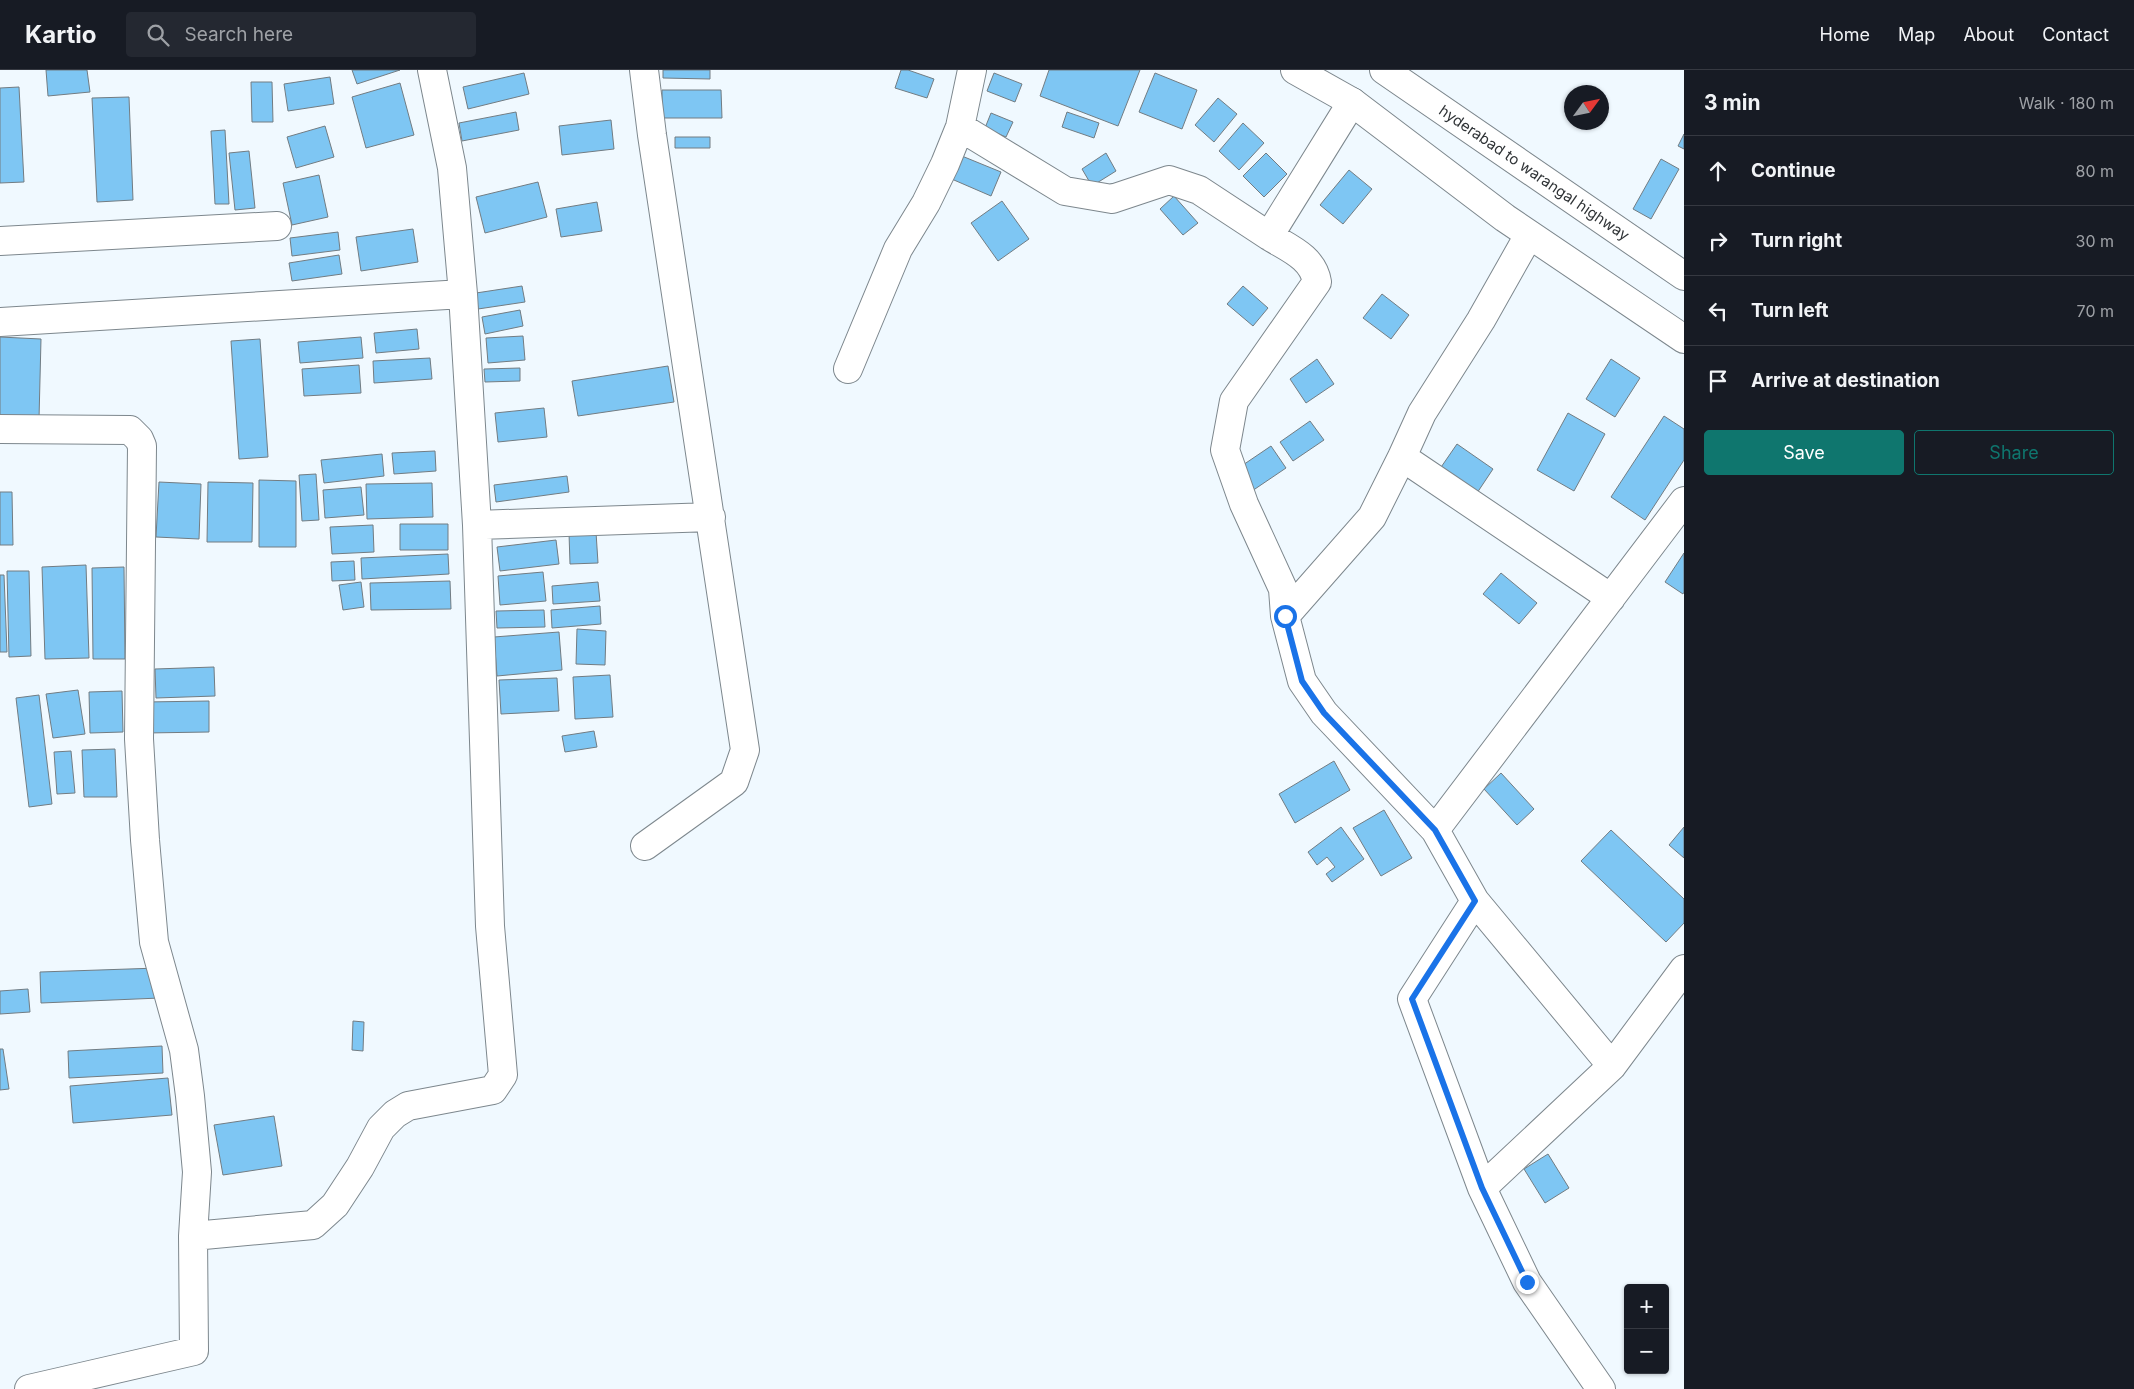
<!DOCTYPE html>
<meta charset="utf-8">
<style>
:root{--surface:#171b24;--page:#242831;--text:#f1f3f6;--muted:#9ea1a6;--line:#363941;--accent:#0f766e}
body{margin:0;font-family:Inter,sans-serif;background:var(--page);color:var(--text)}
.controls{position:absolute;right:15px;bottom:15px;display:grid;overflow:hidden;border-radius:5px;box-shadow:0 1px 4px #0004}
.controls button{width:45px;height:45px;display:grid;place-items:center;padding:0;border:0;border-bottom:1px solid var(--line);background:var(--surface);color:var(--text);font:25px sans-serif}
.compass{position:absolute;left:1564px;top:15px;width:45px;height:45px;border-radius:50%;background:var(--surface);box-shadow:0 1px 4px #0004;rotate:57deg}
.stop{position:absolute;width:15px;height:15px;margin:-11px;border:4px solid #1a73e8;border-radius:50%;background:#fff}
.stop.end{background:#1a73e8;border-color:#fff;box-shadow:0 1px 5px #0008}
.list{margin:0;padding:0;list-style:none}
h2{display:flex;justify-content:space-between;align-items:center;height:65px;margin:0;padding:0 20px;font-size:21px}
h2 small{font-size:16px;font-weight:400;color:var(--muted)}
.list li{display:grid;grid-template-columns:32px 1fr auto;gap:15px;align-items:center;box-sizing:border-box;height:70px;padding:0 20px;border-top:1px solid var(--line)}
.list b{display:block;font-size:19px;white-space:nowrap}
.list em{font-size:16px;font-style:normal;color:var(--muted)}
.actions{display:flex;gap:10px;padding:15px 20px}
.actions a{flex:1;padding:11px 0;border:1px solid var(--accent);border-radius:5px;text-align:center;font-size:18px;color:var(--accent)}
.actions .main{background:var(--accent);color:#fff}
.icon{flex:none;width:28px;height:28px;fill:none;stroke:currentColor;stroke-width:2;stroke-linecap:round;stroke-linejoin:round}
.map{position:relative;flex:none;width:1684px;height:1319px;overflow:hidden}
header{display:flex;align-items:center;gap:30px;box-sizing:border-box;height:70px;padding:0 25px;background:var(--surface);border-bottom:1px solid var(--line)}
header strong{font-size:24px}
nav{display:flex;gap:28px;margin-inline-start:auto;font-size:18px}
.search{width:350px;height:45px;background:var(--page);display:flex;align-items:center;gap:12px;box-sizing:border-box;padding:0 18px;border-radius:5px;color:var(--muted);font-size:19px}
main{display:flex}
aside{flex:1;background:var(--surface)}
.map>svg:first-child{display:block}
</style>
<header>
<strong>Kartio</strong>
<div class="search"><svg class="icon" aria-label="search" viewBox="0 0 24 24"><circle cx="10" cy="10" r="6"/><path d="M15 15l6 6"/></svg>Search here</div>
<nav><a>Home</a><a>Map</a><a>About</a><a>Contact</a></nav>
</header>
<main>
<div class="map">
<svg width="1684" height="1319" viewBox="0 0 1684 1319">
<rect width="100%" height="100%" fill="#f0f9ff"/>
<path fill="#7ec6f3" stroke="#727c82" d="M46 0H87L90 22 48 26Z
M352 0H400L357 14Z
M663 0H710V9L663 8Z
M901 0H908L934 9 927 28 895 18Z
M1049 0H1140L1118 56 1040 26Z
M524 3 529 24 468 39 463 17Z
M994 3 1022 14 1015 32 987 21Z
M1155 3 1197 20 1182 59 1139 42Z
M330 7 334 34 288 41 284 14Z
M251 12H272L273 52H252Z
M400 13 414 65 366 78 352 27Z
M19 17 24 112 0 113V18Z
M662 20H721L722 48H662Z
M129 27 133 130 97 132 92 28Z
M1218 28 1237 44 1214 72 1195 55Z
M516 42 519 60 462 71 459 53Z
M1067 42 1099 53 1094 68 1062 57Z
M991 43 1013 52 1006 67 985 58Z
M611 50 614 79 562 85 559 56Z
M1243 53 1264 73 1239 100 1219 81Z
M325 56 334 87 296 98 287 67Z
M225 60 229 134H215L211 61Z
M1684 64V79L1678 76Z
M675 67H710V78H675Z
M249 81 255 138 235 140 229 83Z
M1106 83 1116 101 1092 116 1082 99Z
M1266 83 1287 104 1264 127 1243 106Z
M957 84 1001 102 991 126 947 107Z
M1661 89 1679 99 1651 149 1633 139Z
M1349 100 1372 119 1343 154 1320 135Z
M319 105 328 147 292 155 283 113Z
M538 112 547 147 485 163 476 127Z
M1174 126 1198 153 1183 165 1160 139Z
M1002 131 1029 169 998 191 971 153Z
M597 132 602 161 561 167 556 139Z
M413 159 418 192 361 201 356 167Z
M338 162 340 180 292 186 290 168Z
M339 185 342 204 292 211 289 193Z
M522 216 525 232 478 239 476 223Z
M1243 216 1268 238 1253 256 1227 234Z
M1382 224 1409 245 1391 269 1363 248Z
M520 240 523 256 485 264 482 247Z
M417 259 419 279 376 283 374 263Z
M523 266 525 290 488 293 486 268Z
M0 267 41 269 39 349 0 347Z
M361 267 363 288 300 293 298 272Z
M260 269 268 387 239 389 231 271Z
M430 288 432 309 374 313 373 291Z
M1317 289 1334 314 1306 333 1290 309Z
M1611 289 1640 308 1615 347 1586 329Z
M359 295 361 323 304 326 302 299Z
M668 296 674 332 578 346 572 311Z
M520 298V311L485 312 484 299Z
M544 338 547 367 498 372 495 343Z
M1568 343 1605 364 1574 421 1537 400Z
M1664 346 1684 359V390L1645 450 1611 427Z
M1310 351 1324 370 1293 391 1280 372Z
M1457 374 1493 399 1473 429 1437 403Z
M1271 376 1286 398 1252 421 1237 399Z
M435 381 436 401 394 404 392 383Z
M382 384 384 406 324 413 321 390Z
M316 404 319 450 302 451 299 405Z
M567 406 569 422 496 432 494 415Z
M259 410 296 411V477H259Z
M159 412 201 414 199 469 156 467Z
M208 412 253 413 252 472H207Z
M432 413 433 447 367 449 366 414Z
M361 417 364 445 325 448 323 420Z
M0 422H12L13 475H0Z
M400 454H448V480H400Z
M373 455 374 482 332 484 330 457Z
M596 462 598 493 570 494 569 463Z
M556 470 559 494 500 501 497 477Z
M1684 483V522L1683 524 1665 512Z
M448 484 449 504 362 509 361 488Z
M354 491 355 510 332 511 331 492Z
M86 495 89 588 45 589 42 497Z
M124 497 125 589H93L92 498Z
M7 501H29L31 586 9 587Z
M543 502 546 531 500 535 498 506Z
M1501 503 1537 533 1519 554 1483 524Z
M0 505H4L7 582H0Z
M450 511 451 539 371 540 370 513Z
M361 512 364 537 343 540 339 515Z
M598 512 600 531 553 534 552 516Z
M600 536 601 554 552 558 551 540Z
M544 540 545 557 497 558 496 541Z
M577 559 606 561 605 595 576 594Z
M559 562 562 600 497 606 494 567Z
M214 597 215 626 156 628 155 599Z
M610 605 613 647 575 649 573 607Z
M557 608 559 641 501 644 499 610Z
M78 620 85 664 53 668 46 624Z
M122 621 123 662 90 663 89 622Z
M39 625 52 734 29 737 16 628Z
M209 631V662L146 663 145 632Z
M594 661 597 677 565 682 562 666Z
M115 679 117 727H84L82 680Z
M71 681 75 723 57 724 54 682Z
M1334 691 1350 720 1295 753 1279 724Z
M1501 703 1534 739 1517 755 1484 719Z
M1384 740 1412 788 1381 806 1353 758Z
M1341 757 1364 789 1332 812 1326 804 1335 797 1327 787 1317 795 1308 782Z
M1684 757V788L1669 775Z
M1611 760 1684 829V853L1666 872 1581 791Z
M158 898 160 928 41 933 40 902Z
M28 919 30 942 0 944V921Z
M353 951 364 952 363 981 352 980Z
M162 976 163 1003 69 1008 68 981Z
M0 979H3L9 1019 0 1020Z
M168 1008 172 1045 73 1053 70 1016Z
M274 1046 282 1096 223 1105 214 1055Z
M1548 1084 1569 1118 1545 1133 1524 1099Z"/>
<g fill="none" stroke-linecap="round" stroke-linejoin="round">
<defs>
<path id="minor" d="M644 0 652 65 745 680 734 712 645 776
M1352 32 1269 166C1288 178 1313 187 1317 212L1234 331 1225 380 1244 434 1283 519 1285 546 1302 611 1324 643 1435 760 1475 831 1612 996
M960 57 1065 121 1112 129 1169 110 1199 120 1269 166
M0 171 277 156
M0 252 463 224
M848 299 898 179 926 133 945 94 960 57 972 0
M0 359 130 360 139 369 142 376 139 669 145 770 154 872 184 980 190 1026 197 1102 193 1166 194 1281 29 1319
M1402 387 1611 528
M477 455 711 447
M1285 546 1372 447 1402 387 1422 343 1481 250 1529 165
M1435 760 1684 431
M1475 831 1412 929 1482 1118 1527 1212 1601 1319
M1482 1118 1612 996 1684 899
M193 1166 313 1155 335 1135 360 1097 381 1058 395 1044 408 1036 493 1020 503 1005 490 856 477 455 463 224 452 98 432 0"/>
<g id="major">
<path d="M1295 0 1352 32 1505 148 1684 269"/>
<path id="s1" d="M1384 0 1684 206"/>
</g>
</defs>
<use href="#minor" stroke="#7d878d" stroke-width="30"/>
<use href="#major" stroke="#7d878d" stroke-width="30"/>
<use href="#minor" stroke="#fff" stroke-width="28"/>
<use href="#major" stroke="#fff" stroke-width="28"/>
</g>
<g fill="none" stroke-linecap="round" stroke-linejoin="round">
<path stroke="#1a73e8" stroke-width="6" d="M1285 546 1302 611 1324 643 1435 760 1475 831 1412 929 1482 1118 1527 1212"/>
</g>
<g text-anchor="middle" stroke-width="4" stroke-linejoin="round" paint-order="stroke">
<g font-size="15" fill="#2f3336" stroke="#f0f9ff">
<text dy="5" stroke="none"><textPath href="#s1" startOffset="182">hyderabad to warangal highway</textPath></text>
</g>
</g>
</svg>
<div class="controls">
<button>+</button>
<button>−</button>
</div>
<svg class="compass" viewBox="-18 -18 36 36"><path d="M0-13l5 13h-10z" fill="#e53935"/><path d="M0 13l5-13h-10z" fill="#9ea1a6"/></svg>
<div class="stop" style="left:1285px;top:546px"></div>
<div class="stop end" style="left:1527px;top:1212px"></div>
</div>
<aside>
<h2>3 min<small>Walk · 180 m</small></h2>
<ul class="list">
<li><svg class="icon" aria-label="ahead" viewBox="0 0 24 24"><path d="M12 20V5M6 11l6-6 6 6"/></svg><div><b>Continue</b></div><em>80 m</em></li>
<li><svg class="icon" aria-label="right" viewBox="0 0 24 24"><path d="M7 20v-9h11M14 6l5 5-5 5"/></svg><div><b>Turn right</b></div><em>30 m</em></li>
<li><svg class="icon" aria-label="left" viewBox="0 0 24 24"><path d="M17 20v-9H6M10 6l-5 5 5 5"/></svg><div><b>Turn left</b></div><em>70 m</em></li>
<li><svg class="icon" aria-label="arrive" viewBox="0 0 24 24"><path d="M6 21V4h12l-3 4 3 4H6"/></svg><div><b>Arrive at destination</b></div></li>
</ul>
<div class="actions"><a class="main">Save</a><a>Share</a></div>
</aside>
</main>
